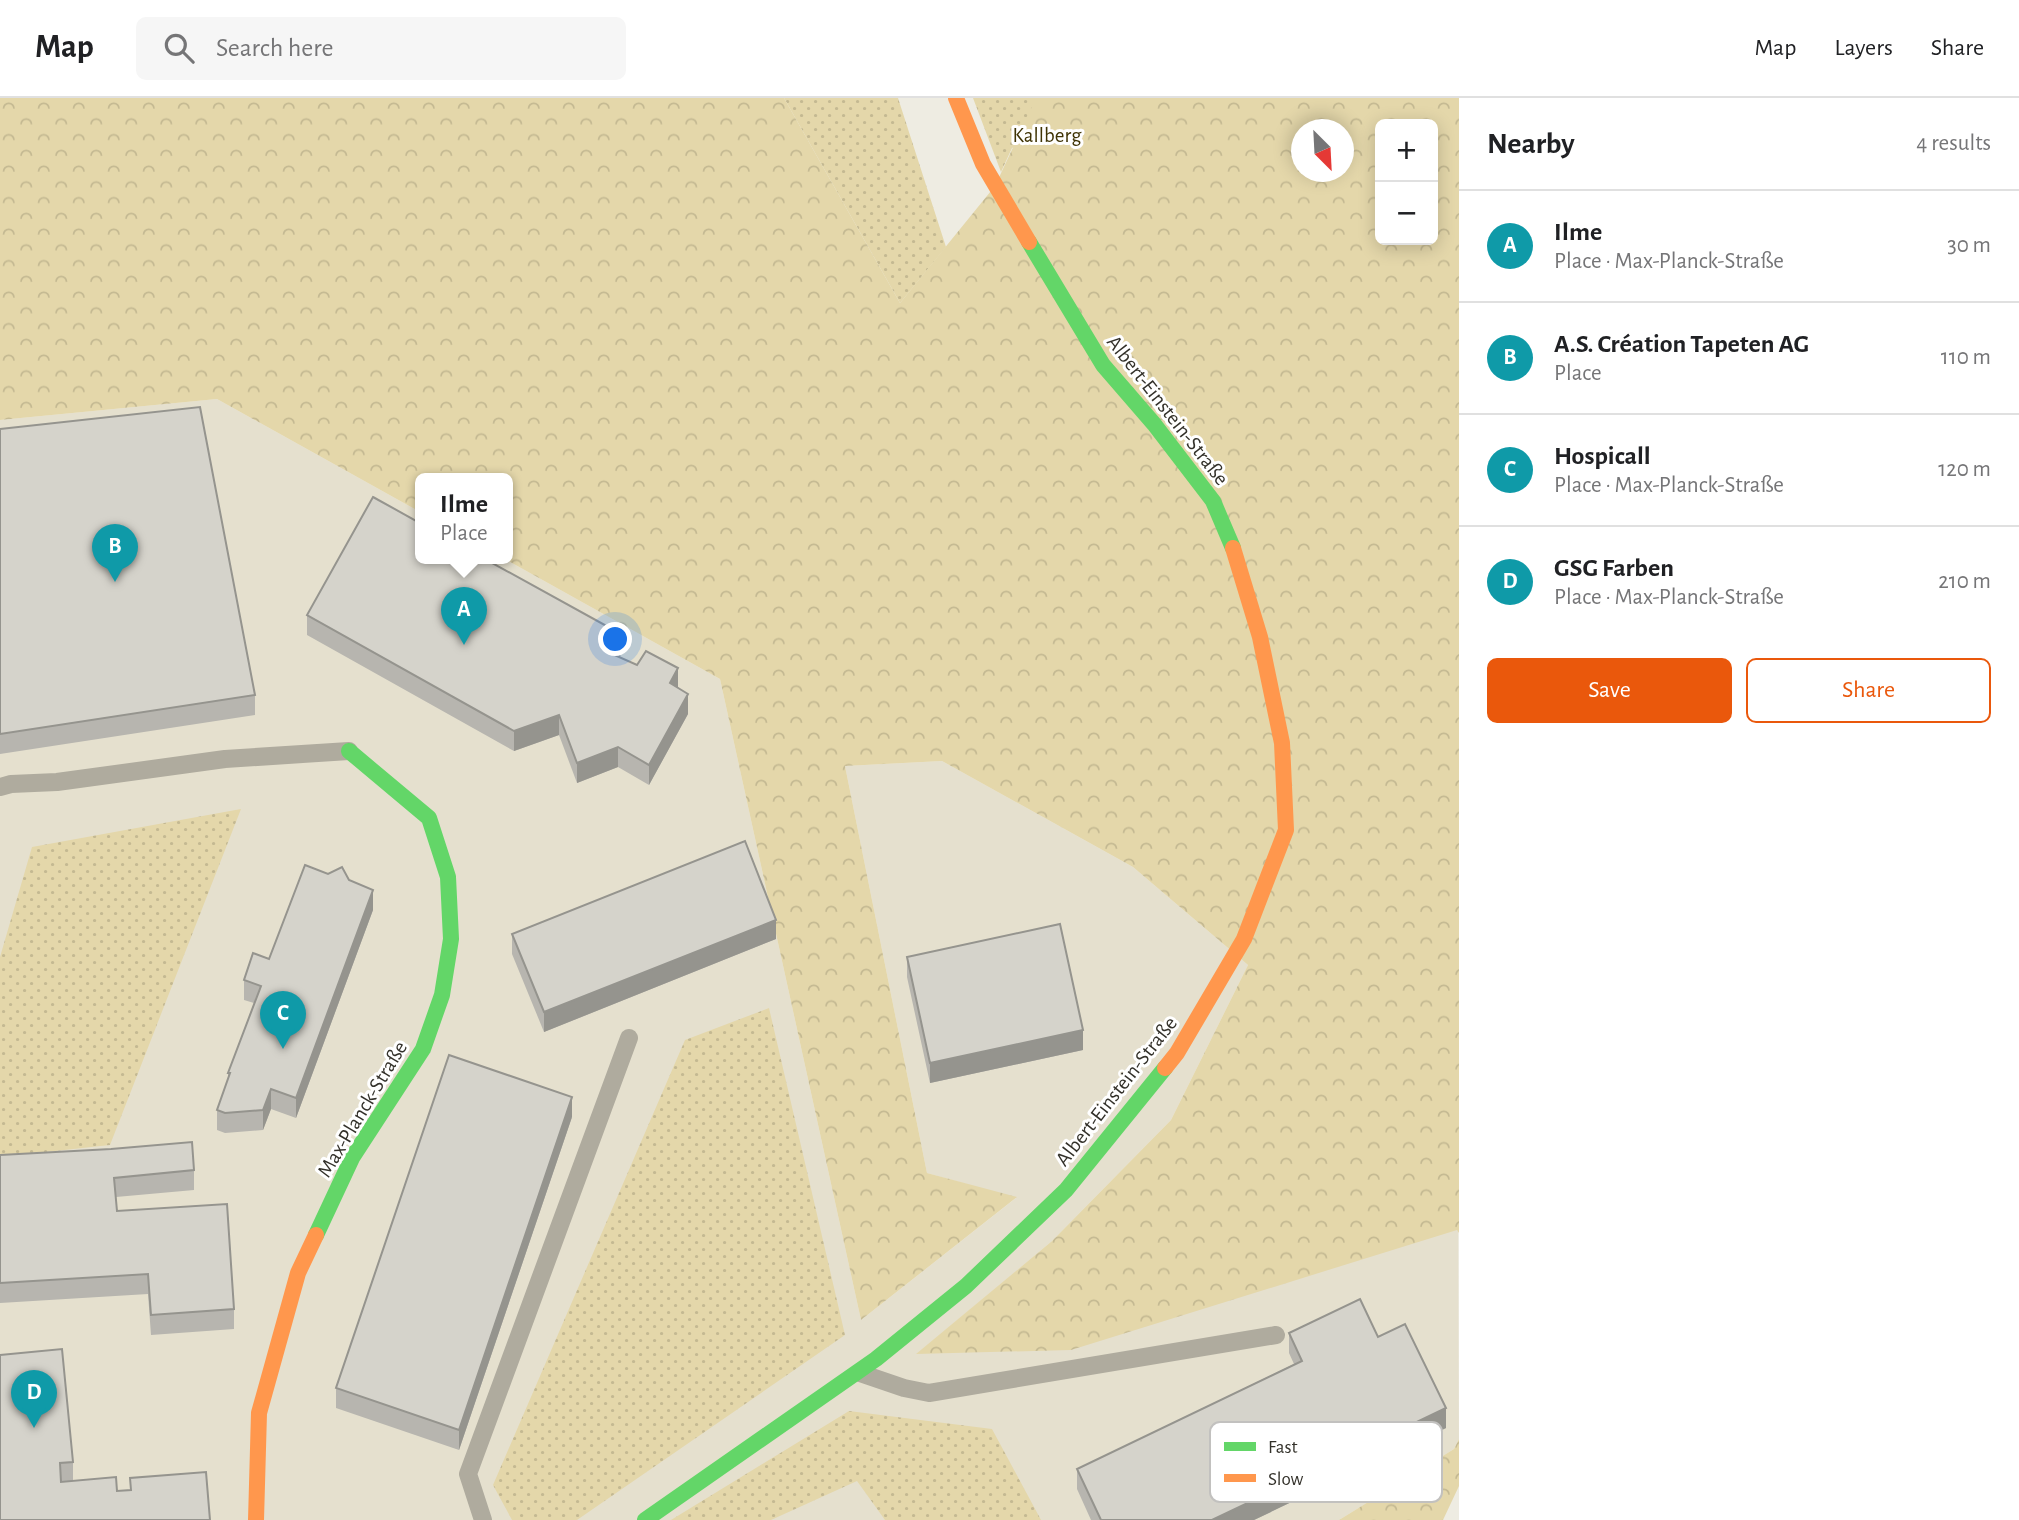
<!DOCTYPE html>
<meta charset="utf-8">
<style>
:root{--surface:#fff;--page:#f6f6f6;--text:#202124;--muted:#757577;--line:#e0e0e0;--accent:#ea580c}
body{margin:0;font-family:"Alegreya Sans",sans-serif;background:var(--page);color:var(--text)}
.controls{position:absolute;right:21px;top:21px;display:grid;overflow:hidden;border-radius:10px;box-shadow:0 4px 18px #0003}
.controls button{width:63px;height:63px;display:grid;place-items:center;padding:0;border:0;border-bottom:2px solid var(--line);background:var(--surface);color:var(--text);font:35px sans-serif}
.compass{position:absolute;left:1291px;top:21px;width:63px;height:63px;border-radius:50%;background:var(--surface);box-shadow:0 4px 18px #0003;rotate:156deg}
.you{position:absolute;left:616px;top:542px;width:24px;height:24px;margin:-18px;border:5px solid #fff;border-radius:50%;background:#1a73e8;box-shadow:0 0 0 10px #1a73e833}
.badge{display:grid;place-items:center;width:46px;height:46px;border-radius:50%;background:var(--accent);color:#fff;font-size:23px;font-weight:700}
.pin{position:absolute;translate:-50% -58px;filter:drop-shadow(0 2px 4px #0008)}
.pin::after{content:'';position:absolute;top:37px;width:24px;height:21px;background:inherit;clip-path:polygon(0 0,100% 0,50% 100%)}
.popup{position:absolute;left:415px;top:375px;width:98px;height:91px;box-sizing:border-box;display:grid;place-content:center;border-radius:10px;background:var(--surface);filter:drop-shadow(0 2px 5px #0005);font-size:23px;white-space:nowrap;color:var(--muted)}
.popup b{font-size:26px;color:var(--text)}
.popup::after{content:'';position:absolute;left:50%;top:100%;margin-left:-14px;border:14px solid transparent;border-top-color:var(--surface)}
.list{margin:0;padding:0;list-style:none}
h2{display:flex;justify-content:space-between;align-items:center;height:91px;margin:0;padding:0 28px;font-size:30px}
h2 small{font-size:23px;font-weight:400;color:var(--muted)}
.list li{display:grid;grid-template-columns:46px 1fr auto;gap:21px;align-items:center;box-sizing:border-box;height:112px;padding:0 28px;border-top:2px solid var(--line)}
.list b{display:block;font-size:26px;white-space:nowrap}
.list p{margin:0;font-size:23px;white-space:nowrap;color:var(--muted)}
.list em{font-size:23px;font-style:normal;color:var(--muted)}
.actions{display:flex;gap:14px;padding:21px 28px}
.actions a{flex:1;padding:16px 0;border:2px solid var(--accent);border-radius:10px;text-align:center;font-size:24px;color:var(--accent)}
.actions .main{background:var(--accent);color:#fff}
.icon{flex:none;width:38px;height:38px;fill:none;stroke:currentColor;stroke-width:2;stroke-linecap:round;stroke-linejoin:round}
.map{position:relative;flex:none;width:1459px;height:1422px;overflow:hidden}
header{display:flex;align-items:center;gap:42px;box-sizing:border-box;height:98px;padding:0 35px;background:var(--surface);border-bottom:2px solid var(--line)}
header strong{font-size:33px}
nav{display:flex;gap:38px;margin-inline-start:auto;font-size:24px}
.search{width:490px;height:63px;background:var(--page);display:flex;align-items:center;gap:18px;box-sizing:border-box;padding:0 24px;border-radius:10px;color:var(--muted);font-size:26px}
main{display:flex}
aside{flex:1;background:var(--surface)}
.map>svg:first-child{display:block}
</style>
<header>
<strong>Map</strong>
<div class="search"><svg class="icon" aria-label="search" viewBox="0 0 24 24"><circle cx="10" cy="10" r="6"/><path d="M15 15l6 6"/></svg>Search here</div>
<nav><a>Map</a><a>Layers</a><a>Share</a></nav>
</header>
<main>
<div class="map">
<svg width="1459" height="1422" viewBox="0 0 1459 1422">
<defs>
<pattern id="grass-dots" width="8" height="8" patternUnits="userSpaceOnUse" patternTransform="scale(1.75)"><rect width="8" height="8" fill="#e4d7aa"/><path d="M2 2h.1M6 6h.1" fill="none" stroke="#c4b992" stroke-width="1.8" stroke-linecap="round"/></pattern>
<pattern id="forest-crowns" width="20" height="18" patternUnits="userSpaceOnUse" patternTransform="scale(1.75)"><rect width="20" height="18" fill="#e4d7aa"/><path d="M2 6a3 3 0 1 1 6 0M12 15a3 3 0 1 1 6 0" fill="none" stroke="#c4b992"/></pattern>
</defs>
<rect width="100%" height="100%" fill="#eeece2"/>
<path fill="#e5e0ce" d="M217 301 420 414V461H505L720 581 861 1222 1016 1100 927 1075 845 668 942 663 1133 769 1248 867 1171 1022 1052 1143 917 1256 1458 1131 1459 1341 1454 1351 1339 1422H0V322Z"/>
<path fill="url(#grass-dots)" d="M784 0H898L946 149 900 205Z
M973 0H1153L1012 50 1001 74Z
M241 711 110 1047 0 1059V859L32 749Z
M769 910 845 1237 577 1422H512L493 1387 685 942Z
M849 1313 992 1331 1041 1422H885L857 1383 771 1422H671Z"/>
<path fill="url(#forest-crowns)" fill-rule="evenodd" d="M0 0H784L900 205 995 88 1036 0H1459V1135L1457 1132 1071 1252 916 1256 1052 1143 1171 1022 1248 867 1133 769 942 663 845 668 927 1075 1017 1099 861 1222 720 581 505 461H508V381H420V414L217 301 0 322ZM1380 26H1433V142H1380ZM1302 32H1344V74H1302Z
M1459 1341V1388L1443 1422H1339L1454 1351Z"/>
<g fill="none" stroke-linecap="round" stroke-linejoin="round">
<path stroke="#afab9e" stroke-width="18" d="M0 689 11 686 57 684 225 661 349 653
M860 1275 904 1290 929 1295 1276 1237
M483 1422 468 1376 629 940"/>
<path stroke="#63d668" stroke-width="16" d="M1029 144 1103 267 1154 326 1213 403 1233 450
M316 1137 352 1060 423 951 442 897 451 841 448 779 429 720 349 653
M645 1422 876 1261 966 1188 1066 1092 1165 970"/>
<path stroke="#ff974d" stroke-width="16" d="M956 0 983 66 1029 144
M1165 970 1177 955 1244 841 1286 732 1282 645 1260 539 1233 450
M256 1422 259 1315 298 1175 316 1137"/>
</g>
<path fill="#b7b5af" d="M0 331 255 597V617L0 656Z
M307 517 621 556 620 559 678 589 688 616 649 687 618 669 577 685 559 637 514 653 307 537Z
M328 776 349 782 373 812 296 1020 271 1011 263 1032 225 1035 217 1032V1012L228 983V975L254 905 244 902V882L269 861Z
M512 836 776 841 544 934 512 856Z
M907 859 1083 952 930 985 907 879Z
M572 1019 459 1352 336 1310V1290Z
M0 1057 194 1072V1092L116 1099 117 1113 234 1211V1231L151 1237 148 1196 0 1205Z
M1289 1235 1378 1239 1446 1330 1254 1422H1091L1077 1391V1371L1294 1266 1289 1255Z
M62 1251 73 1364V1383L116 1379 117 1393 130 1392V1380L206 1374 210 1422H0V1257Z"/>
<path fill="#95948e" d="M621 536V556L610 575V555Z
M678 570V590L670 585Z
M688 596V616L649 687V667Z
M559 617V637L514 653V633Z
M618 649V669L577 685V665Z
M373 792V812L296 1020V1000Z
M776 822V841L544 934V914Z
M1083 932V952L930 985V965Z
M271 991V1011L263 1032V1012Z
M572 999V1019L459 1352V1332Z
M1446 1310V1330L1254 1422H1212Z"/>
<path fill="#d5d3cb" stroke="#95948e" stroke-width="2" d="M200 309 255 597 0 636V331Z
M373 399 420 425V461H485L621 536 610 555 637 567 646 553 678 570 670 585 688 596 649 667 618 649 577 665 559 617 514 633 307 517Z
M745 743 776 822 544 914 512 836Z
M305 767 328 776 342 769 349 782 373 792 296 1000 271 991 263 1012 225 1015 217 1012 230 975H228L261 888 244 882 253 855 269 861Z
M1060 826 1083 932 930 965 907 859Z
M449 957 572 999 459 1332 336 1290Z
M192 1044 194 1072 114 1080 117 1113 227 1106 234 1211 151 1217 148 1176 0 1185V1057L111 1051Z
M1360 1201 1378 1239 1405 1226 1446 1310 1212 1422H1101L1077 1371 1302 1263 1289 1235Z
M62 1251 73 1364 60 1365 61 1384 116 1379 117 1393 131 1392 130 1380 206 1374 210 1422H0V1257Z"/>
<g text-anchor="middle" stroke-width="6" stroke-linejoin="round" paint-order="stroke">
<g font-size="21" fill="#403405" stroke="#fff">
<text x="1047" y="44">Kallberg</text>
</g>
<g font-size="21" fill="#33312a" stroke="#fff">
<text transform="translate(1168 312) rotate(52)" y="7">Albert-Einstein-Straße</text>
<text transform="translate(1116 993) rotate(-52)" y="7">Albert-Einstein-Straße</text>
<text transform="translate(362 1011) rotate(-59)" y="7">Max-Planck-Straße</text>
</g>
</g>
<rect x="1210" y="1324" width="232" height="80" rx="10" fill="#fff" stroke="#c2c1bf" stroke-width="2"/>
<rect x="1224" y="1344" width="32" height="9" fill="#63d668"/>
<rect x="1224" y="1376" width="32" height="8" fill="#ff974d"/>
<g font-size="19" fill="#33312a">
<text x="1268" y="1355">Fast</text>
<text x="1268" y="1387">Slow</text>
</g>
</svg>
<div class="controls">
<button>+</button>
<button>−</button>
</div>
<svg class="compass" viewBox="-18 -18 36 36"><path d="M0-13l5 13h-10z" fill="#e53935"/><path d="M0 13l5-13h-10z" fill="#757577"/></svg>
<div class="you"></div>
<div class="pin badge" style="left:464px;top:547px;background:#0f9aa8">A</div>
<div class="popup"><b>Ilme</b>Place</div>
<div class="pin badge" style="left:115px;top:484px;background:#0f9aa8">B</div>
<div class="pin badge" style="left:283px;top:951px;background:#0f9aa8">C</div>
<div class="pin badge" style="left:34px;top:1330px;background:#0f9aa8">D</div>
</div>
<aside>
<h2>Nearby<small>4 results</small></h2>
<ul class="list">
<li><span class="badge" style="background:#0f9aa8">A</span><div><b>Ilme</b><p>Place · Max-Planck-Straße</p></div><em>30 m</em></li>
<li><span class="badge" style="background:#0f9aa8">B</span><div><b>A.S. Création Tapeten AG</b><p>Place</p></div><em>110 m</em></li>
<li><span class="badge" style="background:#0f9aa8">C</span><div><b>Hospicall</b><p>Place · Max-Planck-Straße</p></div><em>120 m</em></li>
<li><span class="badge" style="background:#0f9aa8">D</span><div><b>GSG Farben</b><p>Place · Max-Planck-Straße</p></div><em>210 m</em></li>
</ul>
<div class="actions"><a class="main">Save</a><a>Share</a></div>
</aside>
</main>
